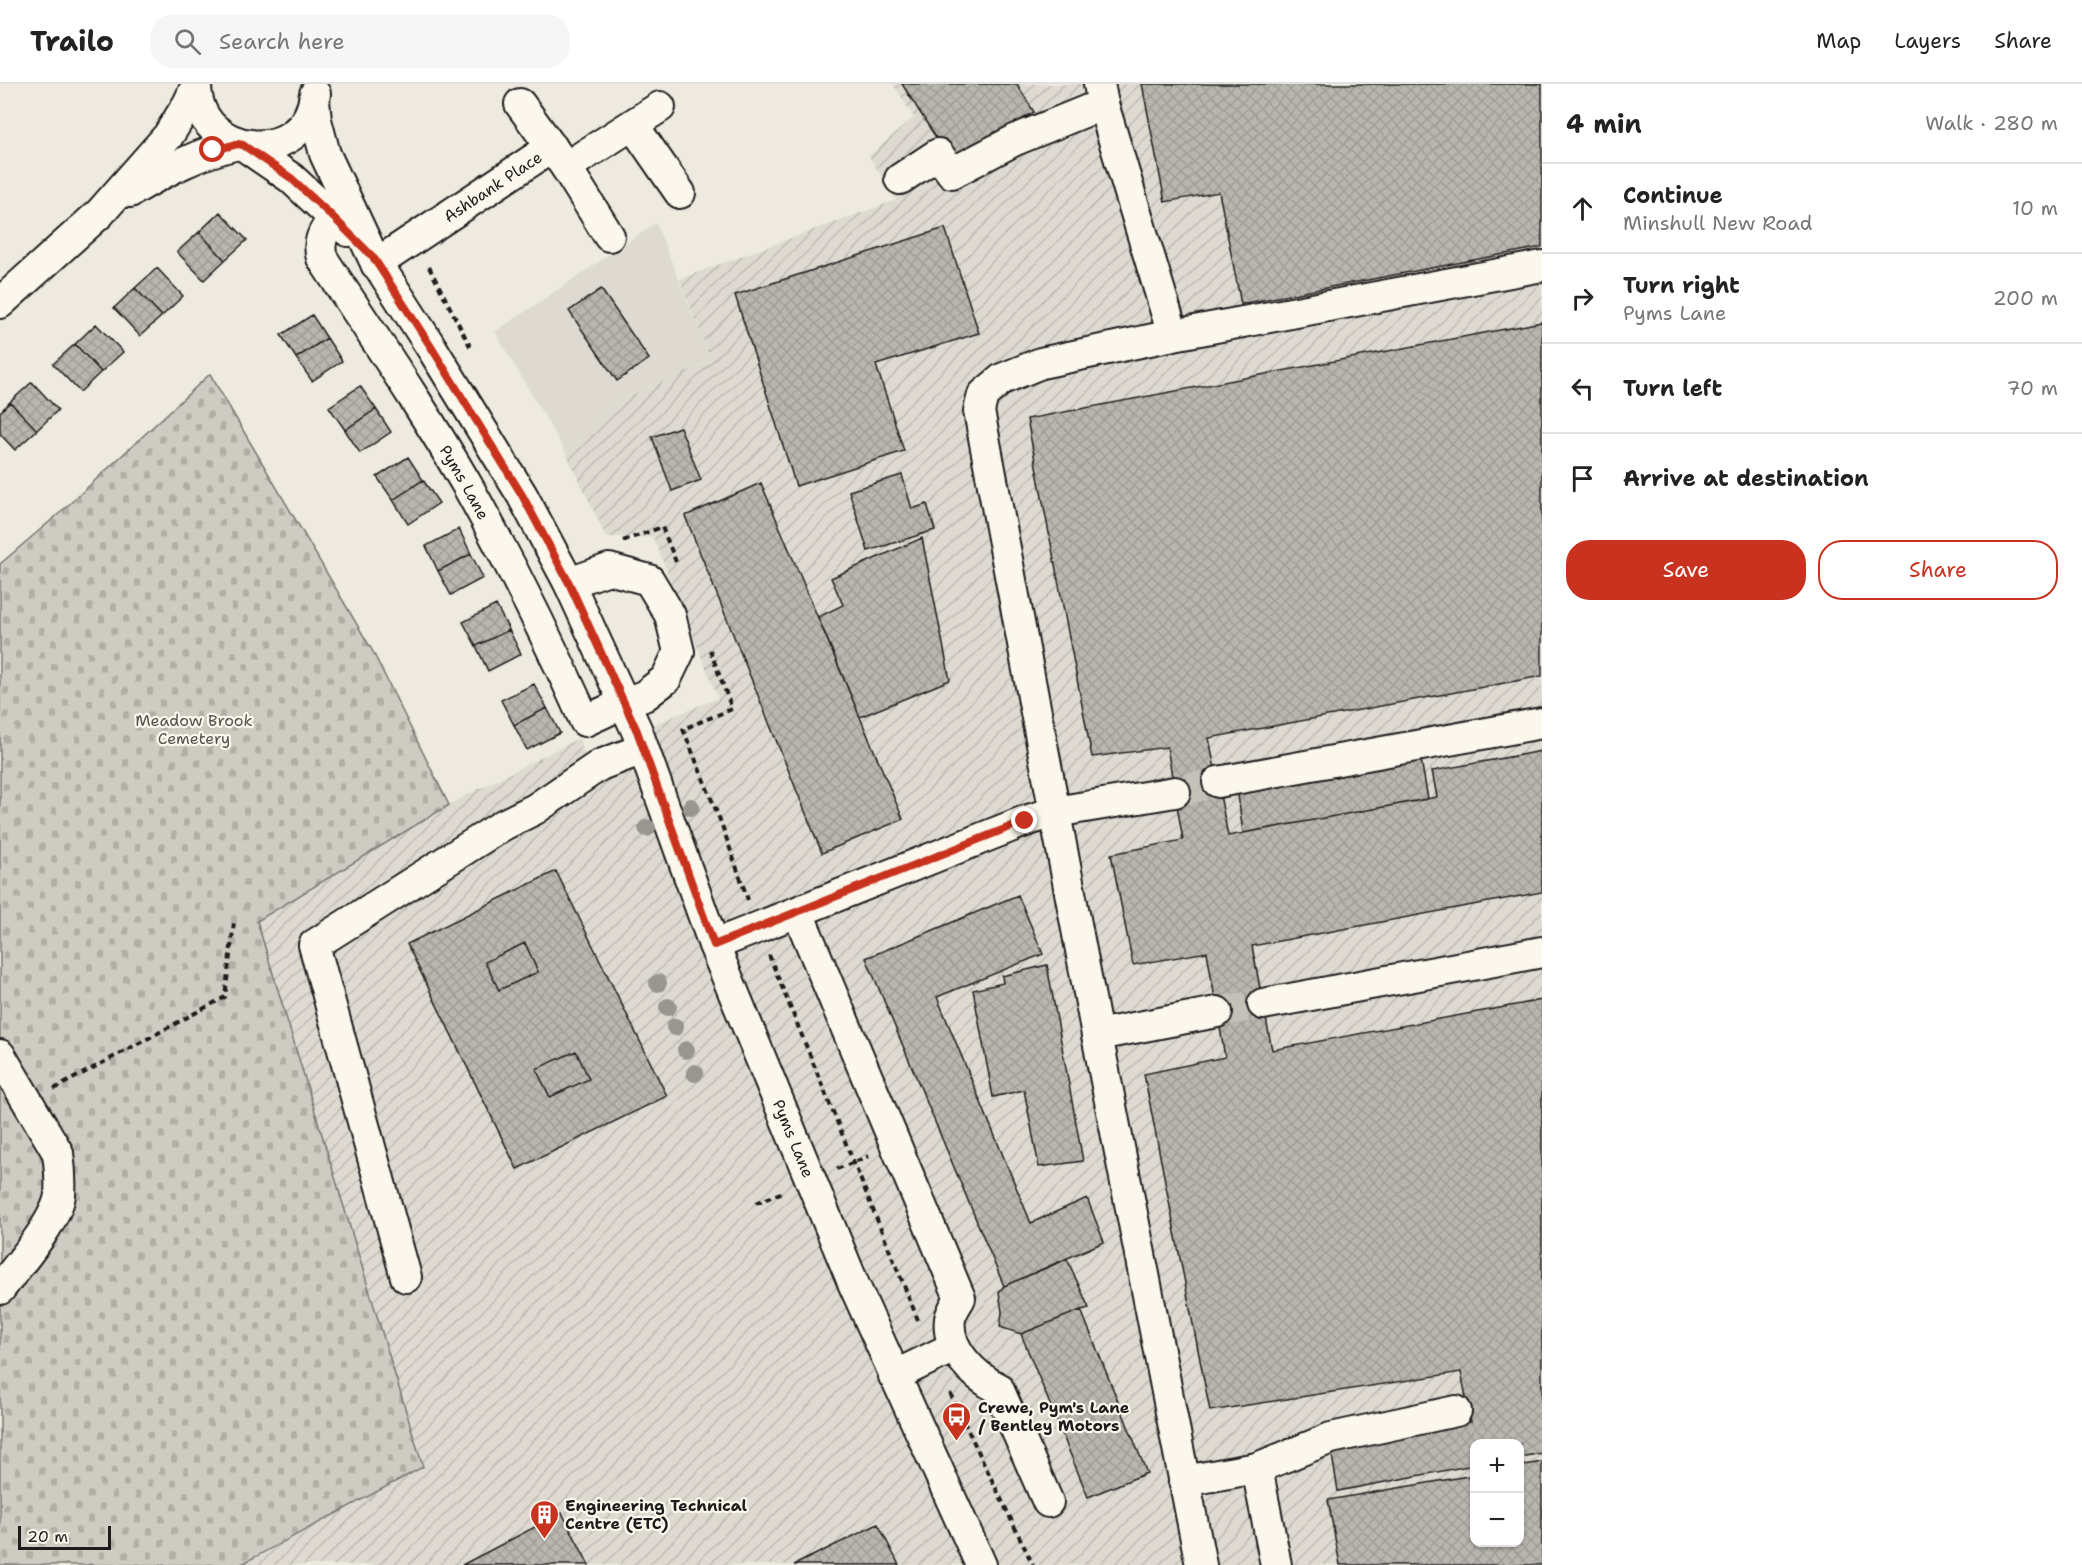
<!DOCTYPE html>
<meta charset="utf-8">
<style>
:root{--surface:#fff;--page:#f6f6f6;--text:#222;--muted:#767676;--line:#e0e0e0;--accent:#c8321e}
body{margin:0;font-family:"Shantell Sans",sans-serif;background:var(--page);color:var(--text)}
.controls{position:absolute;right:18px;bottom:18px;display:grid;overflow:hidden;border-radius:12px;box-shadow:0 2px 4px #0004}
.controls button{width:54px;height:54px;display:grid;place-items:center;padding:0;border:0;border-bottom:2px solid var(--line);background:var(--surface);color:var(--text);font:30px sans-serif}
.scale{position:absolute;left:18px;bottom:15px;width:93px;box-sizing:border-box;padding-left:6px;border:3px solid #1c1c1c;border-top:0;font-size:16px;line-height:21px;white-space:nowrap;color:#1c1c1c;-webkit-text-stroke:4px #fbf7ec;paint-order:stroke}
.stop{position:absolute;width:18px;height:18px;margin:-14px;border:4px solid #c8321e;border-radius:50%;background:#fff}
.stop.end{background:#c8321e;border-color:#fff;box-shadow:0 2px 6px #0008}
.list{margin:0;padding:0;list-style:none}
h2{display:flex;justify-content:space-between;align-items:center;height:78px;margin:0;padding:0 24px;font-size:26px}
h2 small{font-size:20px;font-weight:400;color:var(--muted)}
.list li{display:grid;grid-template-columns:39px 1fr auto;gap:18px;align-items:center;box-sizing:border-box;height:90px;padding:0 24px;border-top:2px solid var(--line)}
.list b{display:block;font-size:22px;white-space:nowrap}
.list p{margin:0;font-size:20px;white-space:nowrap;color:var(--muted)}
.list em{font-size:20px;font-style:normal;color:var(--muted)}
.actions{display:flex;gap:12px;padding:18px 24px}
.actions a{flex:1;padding:14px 0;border:2px solid var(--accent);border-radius:24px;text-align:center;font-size:21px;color:var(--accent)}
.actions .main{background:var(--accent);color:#fff}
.icon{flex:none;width:33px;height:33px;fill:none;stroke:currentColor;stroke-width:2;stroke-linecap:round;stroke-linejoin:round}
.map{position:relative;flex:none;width:1542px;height:1481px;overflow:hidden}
header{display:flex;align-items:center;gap:36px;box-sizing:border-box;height:84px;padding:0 30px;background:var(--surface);border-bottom:2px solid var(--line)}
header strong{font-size:28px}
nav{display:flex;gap:33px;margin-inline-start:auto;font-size:21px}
.search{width:420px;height:54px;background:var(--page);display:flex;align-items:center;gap:15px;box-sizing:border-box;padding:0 21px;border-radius:24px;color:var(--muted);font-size:22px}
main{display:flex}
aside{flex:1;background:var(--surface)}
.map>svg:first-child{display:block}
</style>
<header>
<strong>Trailo</strong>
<div class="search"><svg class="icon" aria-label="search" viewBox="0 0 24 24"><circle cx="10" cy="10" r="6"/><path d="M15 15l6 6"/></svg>Search here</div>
<nav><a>Map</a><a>Layers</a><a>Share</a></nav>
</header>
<main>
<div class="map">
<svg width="1542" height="1481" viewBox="0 0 1542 1481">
<defs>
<pattern id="industrial-furrows" width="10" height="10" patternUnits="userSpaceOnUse" patternTransform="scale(1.5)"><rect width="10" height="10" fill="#dedad1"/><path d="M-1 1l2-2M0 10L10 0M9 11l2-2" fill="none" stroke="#bebab3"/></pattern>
<pattern id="cemetery-stones" width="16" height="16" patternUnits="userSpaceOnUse" patternTransform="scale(1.5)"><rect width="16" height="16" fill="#ceccc2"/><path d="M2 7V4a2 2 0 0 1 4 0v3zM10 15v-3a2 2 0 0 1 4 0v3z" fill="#b0afa6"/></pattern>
<pattern id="building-cross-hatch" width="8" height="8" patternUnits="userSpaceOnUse" patternTransform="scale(1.5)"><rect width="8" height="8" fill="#b9b6af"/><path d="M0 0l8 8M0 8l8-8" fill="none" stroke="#9e9c96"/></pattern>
</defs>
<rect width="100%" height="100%" fill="#eeeadf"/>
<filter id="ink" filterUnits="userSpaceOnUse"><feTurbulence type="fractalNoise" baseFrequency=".0167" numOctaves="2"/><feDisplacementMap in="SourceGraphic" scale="12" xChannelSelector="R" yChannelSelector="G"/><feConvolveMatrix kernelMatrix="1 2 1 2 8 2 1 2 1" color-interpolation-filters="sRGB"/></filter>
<g filter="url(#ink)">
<path fill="#dedad1" d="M656 139 711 277 617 317 575 358 566 369 495 248Z"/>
<path fill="url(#industrial-furrows)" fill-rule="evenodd" d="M893 0H1542V1481H240L423 1383 257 837 461 714 579 654 584 669 718 614 653 453H606L566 369 575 358 617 317 711 277 679 195 896 116 869 72 914 33ZM1474 1360H1520V1458H1474Z"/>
<path fill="url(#cemetery-stones)" stroke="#75746f" stroke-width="1.5" d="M210 290 372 566 449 721 257 837 423 1383 240 1481H0V480L62 427Z"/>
<path fill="url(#building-cross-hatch)" stroke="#1c1c1c" stroke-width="1.5" fill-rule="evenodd" d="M902 0H1017L1034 28 952 79Z
M1142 0H1542V163L1241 220 1219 108 1165 118Z
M220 128 247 156 225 176 199 148Z
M945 144 979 249 876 281 904 367 796 402 735 211Z
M199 148 225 176 204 196 177 168Z
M157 184 183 212 162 232 135 204Z
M135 204 162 232 140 252 114 224Z
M601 205 649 275 617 297 569 227Z
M312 231 327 254 296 274 281 251Z
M1542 238V592L1209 654 1228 752 1437 713 1432 687 1542 667V808L1252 862 1272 966 1542 916V1369L1520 1373V1360H1474V1381L1338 1407 1331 1365 1471 1338 1461 1288 1210 1327 1144 990 1225 973 1207 868 1133 881 1111 770 1183 756 1167 663 1092 673 1027 335Z
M96 240 123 268 101 288 75 260Z
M327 254 342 277 312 297 296 274Z
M75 260 101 288 80 308 53 280Z
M32 298 58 326 37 346 10 318Z
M360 302 376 325 345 346 329 323Z
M10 318 37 346 15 366 0 350V328Z
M376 325 391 348 360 369 345 346Z
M680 343 701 396 672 407 652 353Z
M408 373 423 396 393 416 377 393Z
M902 391 912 425 927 420 935 446 868 467 849 407Z
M423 396 439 419 408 440 393 416Z
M761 399 903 735 822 769 685 432Z
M459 445 471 470 438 487 426 462Z
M922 454 950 596 860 633 818 533 843 521 831 494Z
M471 470 483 494 451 511 438 487Z
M496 521 509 546 476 562 463 538Z
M509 546 521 570 488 587 476 562Z
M534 600 547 624 514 641 501 616Z
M547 624 560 649 527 666 514 641Z
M1420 670 1428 715 1243 749 1237 703Z
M556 787 667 1012 517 1085 407 860ZM525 859 538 888 499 906 485 878ZM576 967 589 995 550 1013 536 985Z
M1018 811 1043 870 937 913 1031 1139 1087 1114 1104 1158 1004 1202 866 874Z
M525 859 538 888 499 906 485 878Z
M1047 881 1083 1077 1039 1083 1024 1006 993 1013 973 906 1003 899 1002 892Z
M576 967 589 995 550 1013 536 985Z
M1067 1175 1089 1224 1081 1226 1021 1250 1000 1243 1002 1228 999 1208 1004 1202Z
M1081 1226 1147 1389 1088 1413 1021 1250Z
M1542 1378V1481H1340L1328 1416 1474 1391V1458H1520V1382Z
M562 1429 589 1481H462Z
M878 1440 899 1481H794Z"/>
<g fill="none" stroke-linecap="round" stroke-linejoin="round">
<path stroke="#c4c1b8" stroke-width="30" stroke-dasharray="30 15" stroke-linecap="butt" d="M1175 708 1218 698
M1217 928 1263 920"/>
<defs>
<g id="minor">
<path d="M196 0C196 76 307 84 315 10"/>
<path d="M1099 0 1103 20 1173 251"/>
<path id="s1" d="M314 17 316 36 325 70 373 173 433 266 522 411 569 499 637 647 714 861 854 1201 981 1481"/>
<path d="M520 20 566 83 660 23"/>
<path d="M633 41 680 109"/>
<path d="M243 61 291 94 348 147"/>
<path d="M566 83 609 152"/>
<path d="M900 95 938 70 952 89 1015 56 1103 20"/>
<path d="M130 108C165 87 198 69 238 60"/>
<path id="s2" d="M350 124C331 136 315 151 322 174 371 249 422 323 467 401 510 478 549 557 585 637L624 619 644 612 666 595 679 568 670 531 649 496 609 485 569 499"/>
<path id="s3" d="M376 180 552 63"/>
<path d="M0 219 100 129 168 52 188 20 196 3"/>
<path d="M1218 698 1542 639"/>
<path d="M798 829 960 1214C956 1221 951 1228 950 1235 946 1265 974 1292 998 1304L1048 1418"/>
<path d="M714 861 1025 737 1055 728 1175 708"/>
<path d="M1263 920 1542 868"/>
<path d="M1097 951 1217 928"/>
<path d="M0 971 58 1069C60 1083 61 1097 60 1111 56 1138 17 1182 0 1205"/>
<path d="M406 1193 314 861 503 741 535 725 600 681 643 665"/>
<path d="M894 1292 954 1263"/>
<path d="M1257 1384 1276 1481"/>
<path d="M1184 1397 1257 1384 1331 1354 1456 1327"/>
<path d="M1201 1481 1097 951 979 327 983 311 1002 295 1041 279 1173 251 1542 182"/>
</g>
</defs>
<use href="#minor" stroke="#1c1c1c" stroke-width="34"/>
<path stroke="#1c1c1c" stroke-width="4" stroke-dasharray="6 4.5" stroke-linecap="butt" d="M429 183 471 264
M623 457 662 443 676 478
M710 566 732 625 683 645 720 736 748 816
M769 871 918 1236
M54 1005 225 913 234 838
M837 1085 869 1072
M756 1119 783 1108
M950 1309 1033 1481"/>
<use href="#minor" stroke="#fbf7ec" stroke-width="30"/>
</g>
<g fill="#98968f">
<circle cx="691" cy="723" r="9"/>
<circle cx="647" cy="744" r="9"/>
<circle cx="658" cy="899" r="9"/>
<circle cx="668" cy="923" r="9"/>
<circle cx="675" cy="943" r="9"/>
<circle cx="686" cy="966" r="9"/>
<circle cx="695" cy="989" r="9"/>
</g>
</g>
<g fill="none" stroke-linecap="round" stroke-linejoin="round" filter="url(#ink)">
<path stroke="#c8321e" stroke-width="8" d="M213 66 238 60 243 61 291 94 334 134 373 173 433 266 522 411 569 499 637 647 714 861 1025 737"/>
</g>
<defs>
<symbol id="bus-pin" viewBox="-11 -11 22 30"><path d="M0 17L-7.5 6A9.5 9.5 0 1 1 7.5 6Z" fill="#c8321e" stroke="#fbf7ec"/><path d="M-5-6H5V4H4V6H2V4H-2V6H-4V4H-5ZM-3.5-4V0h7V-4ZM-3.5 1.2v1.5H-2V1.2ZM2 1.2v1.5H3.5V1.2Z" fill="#fff"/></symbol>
<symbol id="building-pin" viewBox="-11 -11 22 30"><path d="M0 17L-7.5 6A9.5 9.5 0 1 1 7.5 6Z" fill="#c8321e" stroke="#fbf7ec"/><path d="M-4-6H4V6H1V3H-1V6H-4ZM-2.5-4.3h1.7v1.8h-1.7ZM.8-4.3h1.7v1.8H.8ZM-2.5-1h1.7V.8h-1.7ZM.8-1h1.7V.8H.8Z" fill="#fff"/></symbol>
</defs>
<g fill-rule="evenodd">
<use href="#bus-pin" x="940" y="1316" width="33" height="45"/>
<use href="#building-pin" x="528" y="1414" width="33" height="45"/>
</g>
<g text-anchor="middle" stroke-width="4.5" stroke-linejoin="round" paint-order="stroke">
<g font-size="16" fill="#1c1c1c" stroke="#fbf7ec">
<text dy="6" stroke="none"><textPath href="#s3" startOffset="140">Ashbank Place</textPath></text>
<text dy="6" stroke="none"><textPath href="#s2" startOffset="328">Pyms Lane</textPath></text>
<text dy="6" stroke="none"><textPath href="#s1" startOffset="1148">Pyms Lane</textPath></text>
</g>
<g font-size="16" fill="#51514e" stroke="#fbf7ec">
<text x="194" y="642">Meadow Brook<tspan x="194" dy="18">Cemetery</tspan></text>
</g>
<g font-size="16" font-weight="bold" fill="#1c1c1c" stroke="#fbf7ec" text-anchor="start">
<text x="978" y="1329">Crewe, Pym's Lane<tspan x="978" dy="18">/ Bentley Motors</tspan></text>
<text x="565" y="1427">Engineering Technical<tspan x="565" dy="18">Centre (ETC)</tspan></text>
</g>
</g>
</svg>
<div class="controls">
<button>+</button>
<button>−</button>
</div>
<div class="scale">20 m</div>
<div class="stop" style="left:213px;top:66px"></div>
<div class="stop end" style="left:1025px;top:737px"></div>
</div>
<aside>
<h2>4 min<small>Walk · 280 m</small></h2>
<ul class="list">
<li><svg class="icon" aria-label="ahead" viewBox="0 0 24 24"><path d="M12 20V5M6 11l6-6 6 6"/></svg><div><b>Continue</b><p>Minshull New Road</p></div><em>10 m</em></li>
<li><svg class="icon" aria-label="right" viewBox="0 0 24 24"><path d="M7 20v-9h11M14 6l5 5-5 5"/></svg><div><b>Turn right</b><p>Pyms Lane</p></div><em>200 m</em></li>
<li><svg class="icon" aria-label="left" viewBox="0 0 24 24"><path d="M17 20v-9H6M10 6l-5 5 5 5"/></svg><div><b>Turn left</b></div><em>70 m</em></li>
<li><svg class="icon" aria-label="arrive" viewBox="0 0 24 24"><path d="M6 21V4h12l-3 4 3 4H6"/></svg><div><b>Arrive at destination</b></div></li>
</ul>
<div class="actions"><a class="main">Save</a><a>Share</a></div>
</aside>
</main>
